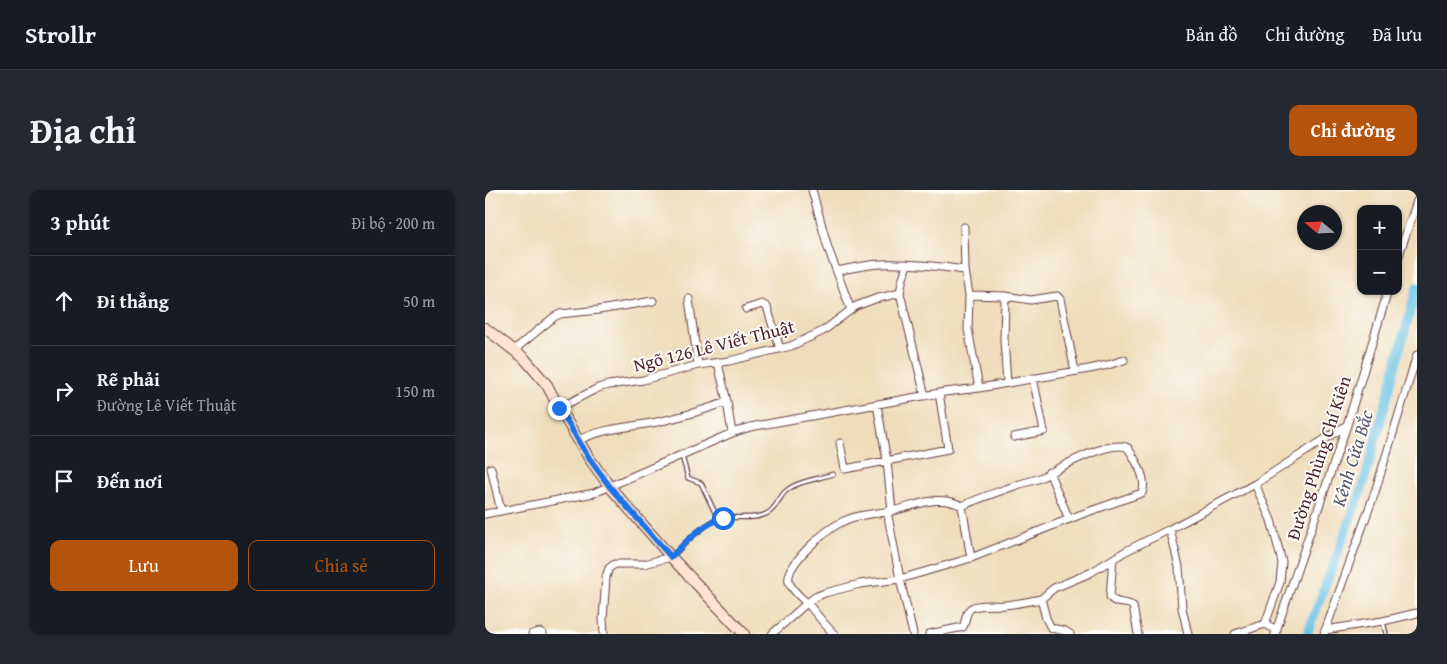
<!DOCTYPE html>
<html lang="vi">
<meta charset="utf-8">
<style>
:root{--surface:#171b24;--page:#242831;--text:#f1f3f6;--muted:#9ea1a6;--line:#363941;--accent:#b45309}
body{margin:0;font-family:"Gentium Book Plus",serif;background:var(--page);color:var(--text)}
.controls{position:absolute;right:15px;top:15px;display:grid;overflow:hidden;border-radius:10px;box-shadow:0 1px 4px #0004}
.controls button{width:45px;height:45px;display:grid;place-items:center;padding:0;border:0;border-bottom:1px solid var(--line);background:var(--surface);color:var(--text);font:25px sans-serif}
.compass{position:absolute;left:812px;top:15px;width:45px;height:45px;border-radius:50%;background:var(--surface);box-shadow:0 1px 4px #0004;rotate:289deg}
.stop{position:absolute;width:15px;height:15px;margin:-11px;border:4px solid #1a73e8;border-radius:50%;background:#fff}
.stop.end{background:#1a73e8;border-color:#fff;box-shadow:0 1px 5px #0008}
.list{margin:0;padding:0;list-style:none}
h2{display:flex;justify-content:space-between;align-items:center;height:65px;margin:0;padding:0 20px;font-size:21px}
h2 small{font-size:16px;font-weight:400;color:var(--muted)}
.list li{display:grid;grid-template-columns:32px 1fr auto;gap:15px;align-items:center;box-sizing:border-box;height:90px;padding:0 20px;border-top:1px solid var(--line)}
.list b{display:block;font-size:19px;white-space:nowrap}
.list p{margin:0;font-size:16px;white-space:nowrap;color:var(--muted)}
.list em{font-size:16px;font-style:normal;color:var(--muted)}
.actions{display:flex;gap:10px;padding:15px 20px}
.actions a{flex:1;padding:11px 0;border:1px solid var(--accent);border-radius:10px;text-align:center;font-size:18px;color:var(--accent)}
.actions .main{background:var(--accent);color:#fff}
.icon{flex:none;width:28px;height:28px;fill:none;stroke:currentColor;stroke-width:2;stroke-linecap:round;stroke-linejoin:round}
.map{position:relative;flex:none;width:932px;height:444px;overflow:hidden;border-radius:10px}
header{display:flex;align-items:center;gap:30px;box-sizing:border-box;height:70px;padding:0 25px;background:var(--surface);border-bottom:1px solid var(--line)}
header strong{font-size:24px}
nav{display:flex;gap:28px;margin-inline-start:auto;font-size:18px}
.intro{display:flex;align-items:center;justify-content:space-between;box-sizing:border-box;height:120px;padding:0 30px}
h1{margin:0;font-size:35px}
.button{padding:12px 22px;border-radius:10px;background:var(--accent);color:#fff;font-size:18px;font-weight:700}
main{display:flex;gap:30px;padding:0 30px}
aside{flex:1;background:var(--surface);border-radius:10px;box-shadow:0 1px 4px #0004}
.map>svg:first-child{display:block}
</style>
<header>
<strong>Strollr</strong>
<nav><a>Bản đồ</a><a>Chỉ đường</a><a>Đã lưu</a></nav>
</header>
<div class="intro"><h1>Địa chỉ</h1><a class="button">Chỉ đường</a></div>
<main>
<aside>
<h2>3 phút<small>Đi bộ · 200 m</small></h2>
<ul class="list">
<li><svg class="icon" aria-label="ahead" viewBox="0 0 24 24"><path d="M12 20V5M6 11l6-6 6 6"/></svg><div><b>Đi thẳng</b></div><em>50 m</em></li>
<li><svg class="icon" aria-label="right" viewBox="0 0 24 24"><path d="M7 20v-9h11M14 6l5 5-5 5"/></svg><div><b>Rẽ phải</b><p>Đường Lê Viết Thuật</p></div><em>150 m</em></li>
<li><svg class="icon" aria-label="arrive" viewBox="0 0 24 24"><path d="M6 21V4h12l-3 4 3 4H6"/></svg><div><b>Đến nơi</b></div></li>
</ul>
<div class="actions"><a class="main">Lưu</a><a>Chia sẻ</a></div>
</aside>
<div class="map">
<svg width="932" height="444" viewBox="0 0 932 444">
<rect width="100%" height="100%" fill="#fdfcf7"/>
<filter id="ink" filterUnits="userSpaceOnUse"><feTurbulence type="fractalNoise" baseFrequency=".02" numOctaves="2"/><feDisplacementMap in="SourceGraphic" scale="10" xChannelSelector="R" yChannelSelector="G"/><feConvolveMatrix kernelMatrix="1 2 1 2 8 2 1 2 1" color-interpolation-filters="sRGB"/></filter>
<filter id="wash" filterUnits="userSpaceOnUse"><feTurbulence type="fractalNoise" baseFrequency=".0096" numOctaves="4" result="noise"/><feDisplacementMap in="SourceGraphic" scale="20" xChannelSelector="R" yChannelSelector="G"/><feGaussianBlur stdDeviation="1.12" result="paint"/><feColorMatrix in="noise" values="0 0 0 0 0 0 0 0 0 0 0 0 0 0 0 0 0 1.4 0 .05"/><feComposite in="paint" operator="in"/></filter>
<g filter="url(#wash)">
<rect width="100%" height="100%" fill="#efdcba"/>
<g fill="none" stroke-linecap="round" stroke-linejoin="round">
<path stroke="#66c1e4" stroke-width="9" d="M822 444 879 293 932 97"/>
</g>
</g>
<g filter="url(#ink)">
<g fill="none" stroke-linecap="round" stroke-linejoin="round">
<defs>
<path id="lane" d="M197 266 203 288 216 293 233 329
M187 367C199 354 221 330 239 328 253 326 269 330 281 324 291 320 293 308 301 301 313 291 333 289 348 284
M898 431 901 444"/>
<path id="street" d="M327 0 343 58 366 120
M479 37 480 80 484 105 483 139 494 198
M913 68 932 11
M422 74 417 92 415 103 440 206
M352 81C366 78 380 75 395 74 423 73 452 76 480 80
M484 105 520 106 546 110 572 106 575 109 590 181
M520 106 519 150 522 193
M204 109 213 175
M261 119 277 114 282 117 295 159
M29 160 69 127 75 124 114 120 168 111
M233 173 242 212 247 243
M392 215 402 271 407 321
M74 218 113 198 124 195 158 190 213 175 244 171 306 156 338 141 371 116 390 109 415 103
M529 247 559 241 548 188
M94 250C118 238 146 237 172 232 196 227 219 220 242 212
M355 253 360 279 463 259 454 203
M6 278 16 321
M564 282 584 329
M770 294 786 330 797 372 795 392 780 434
M477 316 486 368
M402 321 415 389 428 444
M0 324 109 303 247 243 265 237 460 202 494 198 604 179 623 175 639 170
M685 339 694 377 697 418 703 444
M628 369 625 407C630 415 641 411 648 416L653 444
M840 440 898 431 932 423
M47 444 55 442 58 444
M119 444 118 429 121 387 124 378 130 374H159L186 367
M287 444 322 413 330 407 340 403 375 394 415 389 486 368 597 324 651 305 657 303C663 289 650 269 643 258 626 248 574 278 557 287 551 290 543 292 535 294 516 301 496 307 477 316
M349 444C340 435 332 425 324 415 317 408 307 401 304 392 300 374 341 340 355 333 370 324 390 324 407 321 431 316 454 303 477 316
M444 444 478 437C481 432 480 423 485 419 491 413 512 416 520 415 532 414 545 411 556 409
M585 444 580 441 566 438 561 428 556 409 569 398 605 383 641 361 685 339 770 294 862 235
M750 444 780 434 792 440
M790 444 862 235 903 101
M839 444 890 302 932 165"/>
<path id="secondary" d="M0 138 39 168 62 195 74 218 104 268 125 297 186 367 259 444"/>
</defs>
<use href="#lane" stroke="#633b40" stroke-width="5.5"/>
<use href="#street" stroke="#633b40" stroke-width="9"/>
<use href="#secondary" stroke="#633b40" stroke-width="12"/>
<use href="#lane" stroke="#fff" stroke-width="3"/>
<use href="#street" stroke="#fff" stroke-width="7"/>
<use href="#secondary" stroke="#fee3d1" stroke-width="10"/>
</g>
</g>
<g fill="none" stroke-linecap="round" stroke-linejoin="round" filter="url(#ink)">
<path stroke="#1a73e8" stroke-width="6" d="M74 218 104 268 125 297 186 367C200 353 218 333 238 328"/>
</g>
<g text-anchor="middle" stroke-width="4" stroke-linejoin="round" paint-order="stroke">
<g font-size="18" fill="#4a1f2b" stroke="#fdfcf7">
<text transform="translate(229 156) rotate(-14)" y="6">Ngõ 126 Lê Viết Thuật</text>
<text transform="translate(834 268) rotate(-72)" y="6">Đường Phùng Chí Kiên</text>
</g>
<g font-size="19" font-style="italic" fill="#54586c" stroke="#fdfcf7">
<text transform="translate(867 268) rotate(-73)" y="7">Kênh Cửa Bắc</text>
</g>
</g>
</svg>
<div class="controls">
<button>+</button>
<button>−</button>
</div>
<svg class="compass" viewBox="-18 -18 36 36"><path d="M0-13l5 13h-10z" fill="#e53935"/><path d="M0 13l5-13h-10z" fill="#9ea1a6"/></svg>
<div class="stop" style="left:238px;top:328px"></div>
<div class="stop end" style="left:74px;top:218px"></div>
</div>
</main>
